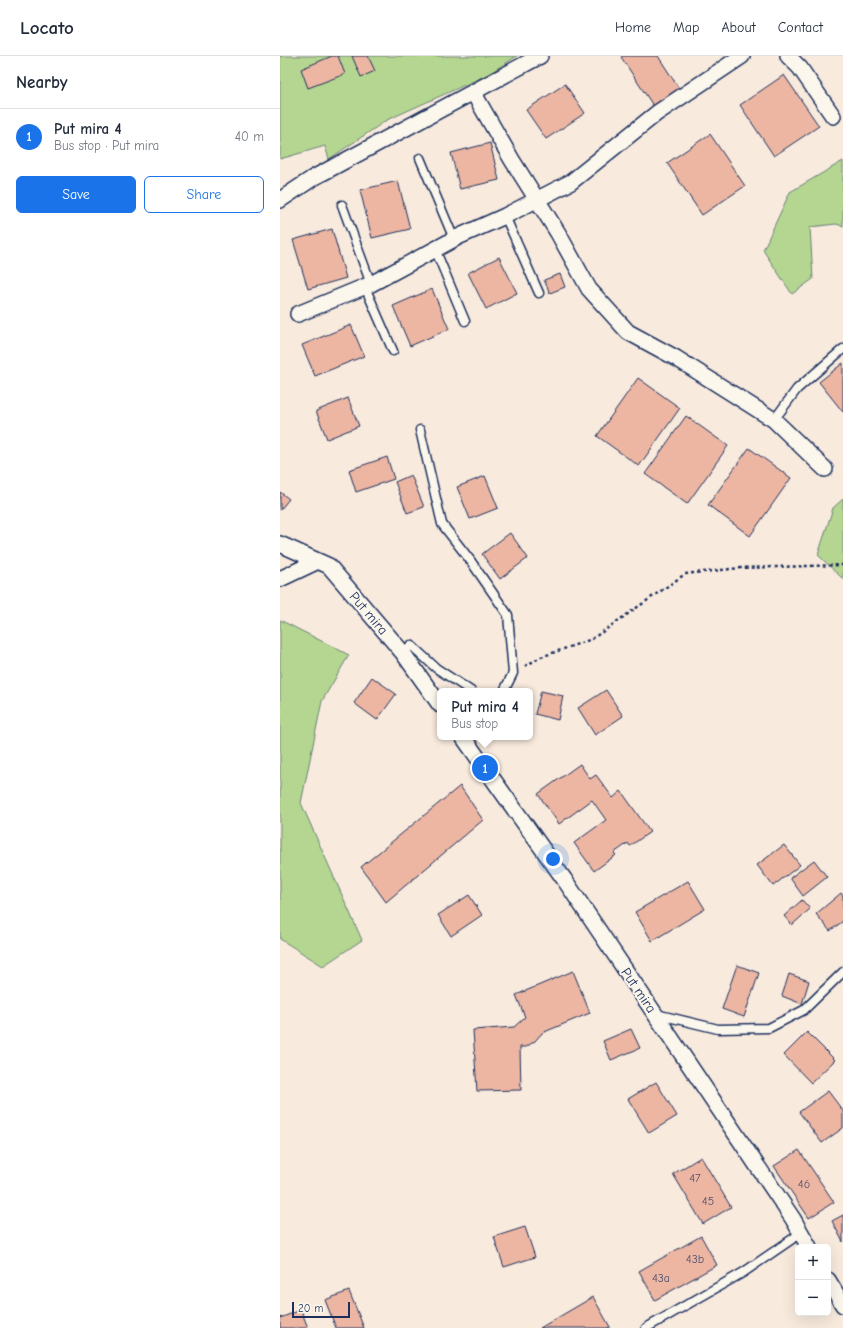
<!DOCTYPE html>
<meta charset="utf-8">
<style>
:root{--surface:#fff;--page:#f6f6f7;--text:#1f2937;--muted:#747a83;--line:#e0e1e3;--accent:#1a73e8}
body{margin:0;font-family:"Comic Neue",sans-serif;background:var(--page);color:var(--text)}
.controls{position:absolute;right:12px;bottom:12px;display:grid;overflow:hidden;border-radius:6px;box-shadow:0 4px 16px #0002}
.controls button{width:36px;height:36px;display:grid;place-items:center;padding:0;border:0;border-bottom:1px solid var(--line);background:var(--surface);color:var(--text);font:20px sans-serif}
.scale{position:absolute;left:12px;bottom:10px;width:58px;box-sizing:border-box;padding-left:4px;border:2px solid #1b2f5e;border-top:0;font-size:11px;line-height:14px;white-space:nowrap;color:#1b2f5e;-webkit-text-stroke:3px #fbf7ec;paint-order:stroke}
.you{position:absolute;left:273px;top:803px;width:14px;height:14px;margin:-10px;border:3px solid #fff;border-radius:50%;background:#1a73e8;box-shadow:0 0 0 6px #1a73e833}
.badge{display:grid;place-items:center;width:26px;height:26px;border-radius:50%;background:var(--accent);color:#fff;font-size:13px;font-weight:700}
.pin{position:absolute;translate:-50% -50%;border:2px solid #fff;box-shadow:0 1px 4px #0006}
.popup{position:absolute;left:157px;top:632px;width:96px;height:52px;box-sizing:border-box;display:grid;place-content:center;border-radius:6px;background:var(--surface);filter:drop-shadow(0 1px 3px #0005);font-size:13px;white-space:nowrap;color:var(--muted)}
.popup b{font-size:15px;color:var(--text)}
.popup::after{content:'';position:absolute;left:50%;top:100%;margin-left:-8px;border:8px solid transparent;border-top-color:var(--surface)}
.list{margin:0;padding:0;list-style:none}
h2{display:flex;justify-content:space-between;align-items:center;height:52px;margin:0;padding:0 16px;font-size:17px}
h2 small{font-size:13px;font-weight:400;color:var(--muted)}
.list li{display:grid;grid-template-columns:26px 1fr auto;gap:12px;align-items:center;box-sizing:border-box;height:56px;padding:0 16px;border-top:1px solid var(--line)}
.list b{display:block;font-size:15px;white-space:nowrap}
.list p{margin:0;font-size:13px;white-space:nowrap;color:var(--muted)}
.list em{font-size:13px;font-style:normal;color:var(--muted)}
.actions{display:flex;gap:8px;padding:12px 16px}
.actions a{flex:1;padding:9px 0;border:1px solid var(--accent);border-radius:6px;text-align:center;font-size:14px;color:var(--accent)}
.actions .main{background:var(--accent);color:#fff}
.map{position:relative;flex:none;width:563px;height:1272px;overflow:hidden}
header{display:flex;align-items:center;gap:24px;box-sizing:border-box;height:56px;padding:0 20px;background:var(--surface);border-bottom:1px solid var(--line)}
header strong{font-size:19px}
nav{display:flex;gap:22px;margin-inline-start:auto;font-size:14px}
main{display:flex}
aside{flex:1;background:var(--surface)}
.map>svg:first-child{display:block}
</style>
<header>
<strong>Locato</strong>
<nav><a>Home</a><a>Map</a><a>About</a><a>Contact</a></nav>
</header>
<main>
<aside>
<h2>Nearby<small></small></h2>
<ul class="list">
<li><span class="badge">1</span><div><b>Put mira 4</b><p>Bus stop · Put mira</p></div><em>40 m</em></li>
</ul>
<div class="actions"><a class="main">Save</a><a>Share</a></div>
</aside>
<div class="map">
<svg width="563" height="1272" viewBox="0 0 563 1272">
<rect width="100%" height="100%" fill="#f8eadd"/>
<filter id="ink" filterUnits="userSpaceOnUse"><feTurbulence type="fractalNoise" baseFrequency=".025" numOctaves="2"/><feDisplacementMap in="SourceGraphic" scale="8" xChannelSelector="R" yChannelSelector="G"/><feConvolveMatrix kernelMatrix="1 2 1 2 8 2 1 2 1" color-interpolation-filters="sRGB"/></filter>
<g filter="url(#ink)">
<path fill="#b5d690" stroke="#688277" d="M0 0H237L207 19 107 64 49 103 45 90 0 103Z
M563 105V170L556 168 530 171 533 223 512 238 483 194 510 136Z
M563 443V523L538 499 553 452Z
M0 564 69 599 42 645 21 747 82 884 43 910 0 883Z"/>
<path fill="#edb6a2" stroke="#1b2f5e" d="M52 0H58L65 18 28 32 21 13Z
M72 0H88L95 15 81 21Z
M343 0H378L400 34 374 51 341 1Z
M504 19 539 70 494 100 460 49Z
M285 28 305 57 266 83 246 54Z
M430 78 465 130 422 159 387 107Z
M210 87 219 124 180 133 171 97Z
M118 125 130 173 92 182 80 134Z
M52 173 66 222 28 233 13 184Z
M219 201 237 237 206 253 188 217Z
M280 218 285 231 270 237 264 224Z
M152 233 169 273 130 290 113 250Z
M71 269 84 300 35 320 22 289Z
M563 307V356L539 326Z
M358 322 400 352 359 410 317 380Z
M68 342 79 370 47 383 36 355Z
M406 360 448 390 407 448 365 418Z
M469 392 511 422 470 480 428 449Z
M107 401 114 423 76 436 69 414Z
M131 419 144 451 127 457 115 426Z
M205 420 218 452 190 463 177 431Z
M0 436 9 443 0 454Z
M230 477 248 502 220 523 202 498Z
M92 621 116 638 97 664 74 647Z
M326 634 343 660 315 679 298 652Z
M261 635 283 640 278 664 255 658Z
M300 708 310 723 316 719 333 742 341 735 370 776 350 790 348 787 334 797 336 799 314 815 294 787 326 764 312 744 279 768 258 738Z
M180 730 203 764 106 846 81 811Z
M504 789 520 809 493 830 477 809Z
M534 804 547 821 523 840 510 822Z
M408 825 425 853 372 885 355 856Z
M561 837 563 840V865L550 875 536 858Z
M189 839 202 859 171 880 158 859Z
M522 844 530 853 512 869 504 860Z
M457 909 479 917 464 961 442 953Z
M293 915 310 957 262 977 255 985 246 991H240L241 1034 197 1035 193 974 234 971 245 961 236 939Z
M509 918 529 925 522 948 502 940Z
M351 973 360 992 331 1004 323 985Z
M527 976 555 1004 531 1027 504 999Z
M376 1026 397 1060 369 1077 348 1043Z
M548 1035 563 1055V1072L542 1087 519 1056Z
M519 1094 554 1146 529 1162 494 1110Z
M421 1101 451 1151 423 1168 393 1118Z
M563 1159V1186L552 1165Z
M245 1171 255 1201 224 1211 214 1181Z
M421 1180 437 1209 375 1244 359 1215Z
M69 1235 84 1272H56L45 1244Z
M313 1241 330 1271 327 1272H260Z
M21 1254 28 1272H0V1262Z"/>
<g fill="none" stroke-linecap="round" stroke-linejoin="round">
<defs>
<path id="lane" d="M140 102 174 183
M62 149 91 228
M225 160 259 237
M155 193 185 265
M85 231 113 295
M494 364 517 333 563 293
M140 374 162 468 190 504 228 559 233 617 224 635
M123 597 131 589 156 612 191 635
M376 958 438 973 489 972 524 954 563 916
M366 1272 464 1216 521 1177"/>
<path id="street" d="M508 0 520 12 553 60
M193 36 232 104 278 177 309 233 348 276 396 302 494 364 545 413
M0 144 33 122 260 0
M18 258 91 228 178 181 225 160 291 126 377 57 462 0
M0 488 49 510 123 597 160 649
M0 523 38 505
M183 681 284 823 513 1163 529 1191
M548 1224 563 1249"/>
</defs>
<use href="#lane" stroke="#1b2f5e" stroke-width="11"/>
<use href="#street" stroke="#1b2f5e" stroke-width="18"/>
<path stroke="#1b2f5e" stroke-width="2.5" stroke-dasharray="3 3" stroke-linecap="butt" d="M245 610 261 601 312 583 405 518 460 512 563 509"/>
<use href="#lane" stroke="#fbf7ec" stroke-width="8"/>
<use href="#street" stroke="#fbf7ec" stroke-width="15"/>
</g>
</g>
<g text-anchor="middle" stroke-width="4" stroke-linejoin="round" paint-order="stroke">
<g font-size="12" fill="#50516f">
<text x="415" y="1126">47</text>
<text x="524" y="1132">46</text>
<text x="428" y="1149">45</text>
<text x="415" y="1207">43b</text>
<text x="381" y="1226">43a</text>
</g>
<g font-size="14" fill="#1b2f5e" stroke="#fbf7ec">
<text transform="translate(89 557) rotate(50)" y="5">Put mira</text>
<text transform="translate(359 934) rotate(56)" y="5">Put mira</text>
</g>
</g>
</svg>
<div class="controls">
<button>+</button>
<button>−</button>
</div>
<div class="scale">20 m</div>
<div class="you"></div>
<div class="pin badge" style="left:205px;top:712px">1</div>
<div class="popup"><b>Put mira 4</b>Bus stop</div>
</div>
</main>
